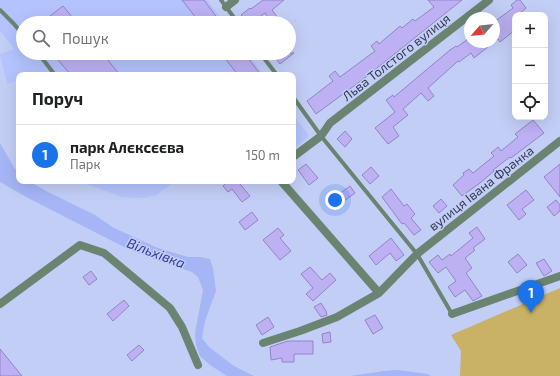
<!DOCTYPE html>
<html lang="uk">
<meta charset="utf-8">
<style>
:root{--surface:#fff;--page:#f6f6f6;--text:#202124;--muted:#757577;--line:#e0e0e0;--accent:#1a73e8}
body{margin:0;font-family:"Exo 2",sans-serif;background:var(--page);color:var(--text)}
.controls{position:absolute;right:12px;top:12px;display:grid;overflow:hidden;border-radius:8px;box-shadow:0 4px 16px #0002}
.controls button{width:36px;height:36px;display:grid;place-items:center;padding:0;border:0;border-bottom:1px solid var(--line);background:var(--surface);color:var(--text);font:20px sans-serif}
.compass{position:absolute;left:464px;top:12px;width:36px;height:36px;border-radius:50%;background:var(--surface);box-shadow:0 4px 16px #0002;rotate:242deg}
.you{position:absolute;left:335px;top:200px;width:14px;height:14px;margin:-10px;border:3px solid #fff;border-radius:50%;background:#1a73e8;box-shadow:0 0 0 6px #1a73e833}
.badge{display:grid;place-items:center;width:26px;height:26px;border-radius:50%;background:var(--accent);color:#fff;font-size:13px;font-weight:700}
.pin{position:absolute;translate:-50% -33px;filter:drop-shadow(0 1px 2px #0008)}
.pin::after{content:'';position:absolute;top:21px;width:14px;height:12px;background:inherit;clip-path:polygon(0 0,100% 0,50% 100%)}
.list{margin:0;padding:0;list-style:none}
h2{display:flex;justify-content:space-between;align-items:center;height:52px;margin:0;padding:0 16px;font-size:17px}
h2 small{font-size:13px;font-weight:400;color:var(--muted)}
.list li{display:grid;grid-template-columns:26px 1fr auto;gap:12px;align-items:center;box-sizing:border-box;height:60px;padding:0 16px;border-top:1px solid var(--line)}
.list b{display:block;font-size:15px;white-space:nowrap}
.list p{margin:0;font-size:13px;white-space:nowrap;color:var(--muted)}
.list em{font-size:13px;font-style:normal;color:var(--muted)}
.icon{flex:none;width:22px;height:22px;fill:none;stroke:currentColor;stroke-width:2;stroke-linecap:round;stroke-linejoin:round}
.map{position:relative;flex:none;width:560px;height:376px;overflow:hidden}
.search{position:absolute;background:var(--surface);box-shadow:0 4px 16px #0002;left:16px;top:16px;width:280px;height:44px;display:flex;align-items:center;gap:10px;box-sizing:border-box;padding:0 14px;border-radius:22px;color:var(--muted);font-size:15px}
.panel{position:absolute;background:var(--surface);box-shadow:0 4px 16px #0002;left:16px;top:72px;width:280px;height:112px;border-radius:8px}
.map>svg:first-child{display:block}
</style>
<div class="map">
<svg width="560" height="376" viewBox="0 0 560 376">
<rect width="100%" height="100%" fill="#c3cef6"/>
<path fill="#b4c3fd" d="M0 0H207L225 23H23V53H247L264 75H19V80L7 84 0 54 14 49 3 34 0 32Z
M293 114 309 136 293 149Z
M81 181H175L156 195 143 198 122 197 92 186Z"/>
<path fill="#c9b266" d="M560 288V376H460L461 351 451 335Z"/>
<path fill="#a5b5f6" d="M0 143 15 169 19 173V181H29L48 192 95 215 114 228 158 248 188 257H200L210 259 213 268 216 291 205 321 202 338 209 347 234 366 254 376H227L210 365 200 356 196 345 195 333 203 290 198 277 192 272 159 261 128 249 28 198 0 182Z
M398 370 428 374 431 376H350L384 371Z"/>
<path fill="#bdb0f3" stroke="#9285c5" d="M182 0H204L221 23H200Z
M263 0H284L272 10 278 18 272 23 265 13 252 23H247L241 15 250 8 251 9Z
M428 0H462L362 80 316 114 307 101 333 81 329 76 335 71 340 77 375 51 371 46 377 41 379 44 400 26 402 28 413 19 415 21 434 7Z
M517 0H520L526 8 518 15H515V18L512 20 515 24V30L500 42 498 39 474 58 471 53 459 62 458 61 428 88 434 96 428 101 421 93 403 109 408 115 393 127 399 136 388 144 375 128 395 112 386 100 393 95 394 97 450 50 456 46 457 47 468 39 470 42H494V22L513 8 511 5Z
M63 6 77 23H41Z
M52 53H102L120 75H71Z
M221 53H244L261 75H238Z
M272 53H294L280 64Z
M533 120 544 133 511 158 510 157 493 170 494 171 480 183 462 196 453 185 464 175 463 173 469 169 473 173 494 156 491 153 498 147 501 151 518 137 515 134Z
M345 131 352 139 345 147 337 139Z
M306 164 318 178 309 185 298 170Z
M560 164V197L544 177Z
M371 167 379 176 370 184 362 175Z
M226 181H241L239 183 250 196 242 202 232 189 228 192 223 186 227 182Z
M350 186 355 193 336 207 331 200Z
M391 189 404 206 407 204 415 214 411 218 421 230 414 235 404 223 402 224 382 197Z
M526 190 534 200 522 209 526 214 519 220 507 205Z
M441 199 447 206 439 213 433 206Z
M556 200 560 205V211L554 216 547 207Z
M252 212 258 220 245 230 239 222Z
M477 227 485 239 473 248 475 250 465 258 472 268 466 273 482 296 473 301 465 290 455 297 448 287 456 281 446 267 438 273 429 262 438 255 442 260 450 254 451 256 473 238 469 233Z
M278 228 284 235 280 238 291 251 280 260 263 240Z
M391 238 404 255 396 261 390 253 376 265 369 256Z
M518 254 527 265 517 273 508 262Z
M544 259 552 271 544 276 536 263Z
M310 267 322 280 330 273 336 280 313 301 306 294 313 288 301 274Z
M91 271 97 279 89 285 83 277Z
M124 300 129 306 113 321 107 314Z
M321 303 326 311 327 315 321 317 314 307Z
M375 315 383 328 373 334 365 320Z
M268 317 274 327 262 335 256 325Z
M330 332 331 342 323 343 322 334Z
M288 341H313V354H294V362H282V358L271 360 270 347Z
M139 345 144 350 132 361 127 355Z
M0 349 22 376H0Z"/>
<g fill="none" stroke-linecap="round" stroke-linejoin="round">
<path stroke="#6a8471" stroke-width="4" d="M221 0 238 23
M0 10 14 24 23 35
M38 53 55 75
M260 53 277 75
M293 97 321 136 417 254 452 314"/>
<path stroke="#6a8471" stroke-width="8" d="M226 7 235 0
M293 157 321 136 330 123 489 0
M281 181 379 293 417 254 560 141
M0 304 80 245 104 253 170 308 182 327 198 365
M452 314 560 276
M263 343 300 331 337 317 379 293"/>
</g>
<g text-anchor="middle" stroke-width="3" stroke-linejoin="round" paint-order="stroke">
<g font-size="13" fill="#353b56" stroke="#c3cef6">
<text transform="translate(396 57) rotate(-38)" y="5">Льва Толстого вулиця</text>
<text transform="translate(481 188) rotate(-38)" y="5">вулиця Івана Франка</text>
</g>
<g font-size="14" font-style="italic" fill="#323b97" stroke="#c3cef6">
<text transform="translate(156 253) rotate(21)" y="5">Вільхівка</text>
</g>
</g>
</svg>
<div class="controls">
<button>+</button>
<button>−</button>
<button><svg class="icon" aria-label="locate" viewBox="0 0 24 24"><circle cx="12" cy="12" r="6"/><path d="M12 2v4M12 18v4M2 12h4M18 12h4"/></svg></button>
</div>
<svg class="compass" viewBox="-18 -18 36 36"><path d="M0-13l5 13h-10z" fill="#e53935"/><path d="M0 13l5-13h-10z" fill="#757577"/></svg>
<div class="you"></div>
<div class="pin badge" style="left:531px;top:313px">1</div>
<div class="search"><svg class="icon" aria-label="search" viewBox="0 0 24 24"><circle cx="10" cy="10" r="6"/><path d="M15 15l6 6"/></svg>Пошук</div>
<section class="panel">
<h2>Поруч<small></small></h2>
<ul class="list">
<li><span class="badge">1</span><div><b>парк Алєксєєва</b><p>Парк</p></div><em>150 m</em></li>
</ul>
</section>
</div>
